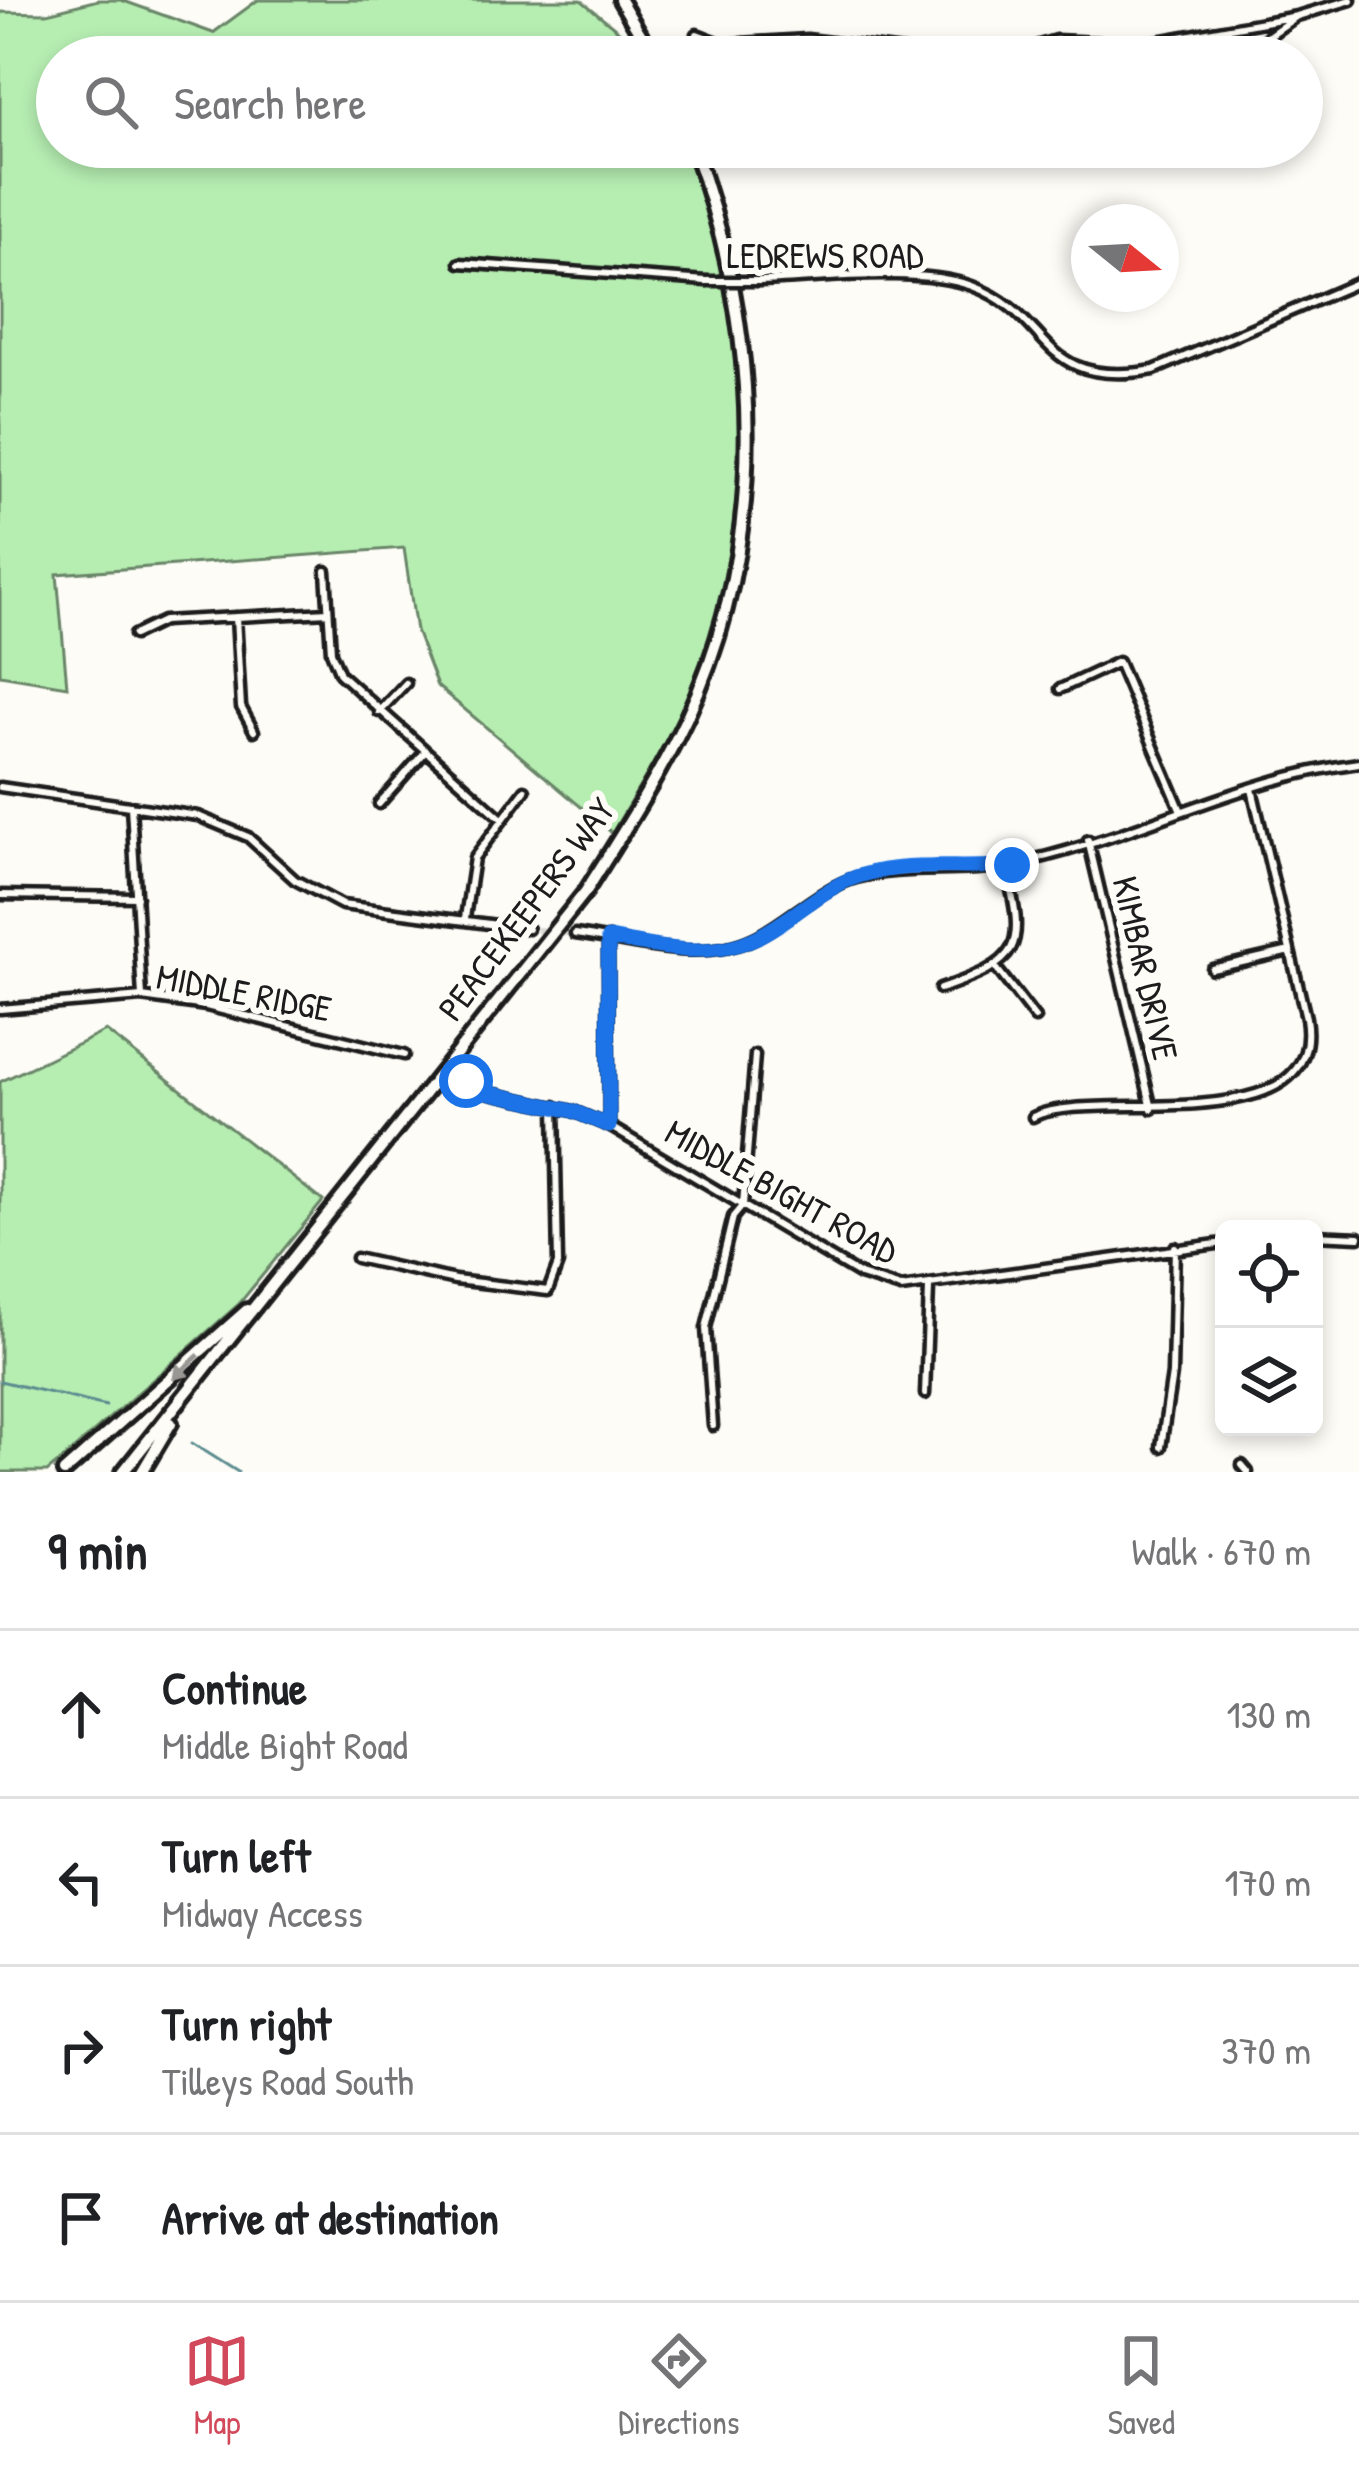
<!DOCTYPE html>
<meta charset="utf-8">
<style>
:root{--surface:#fff;--page:#f2f2f2;--text:#202124;--muted:#757577;--line:#e0e0e0;--accent:#d1495b}
body{margin:0;font-family:"Patrick Hand",sans-serif;background:var(--page);color:var(--text)}
.controls{position:absolute;right:36px;bottom:36px;display:grid;overflow:hidden;border-radius:18px;box-shadow:0 6px 18px #0003}
.controls button{width:108px;height:108px;display:grid;place-items:center;padding:0;border:0;border-bottom:3px solid var(--line);background:var(--surface);color:var(--text);font:60px sans-serif}
.compass{position:absolute;left:1071px;top:204px;width:108px;height:108px;border-radius:50%;background:var(--surface);box-shadow:0 6px 18px #0003;rotate:108deg}
.stop{position:absolute;width:36px;height:36px;margin:-27px;border:9px solid #1a73e8;border-radius:50%;background:#fff}
.stop.end{background:#1a73e8;border-color:#fff;box-shadow:0 3px 12px #0008}
.list{margin:0;padding:0;list-style:none}
h2{display:flex;justify-content:space-between;align-items:center;height:156px;margin:0;padding:0 48px;font-size:51px}
h2 small{font-size:39px;font-weight:400;color:var(--muted)}
.list li{display:grid;grid-template-columns:78px 1fr auto;gap:36px;align-items:center;box-sizing:border-box;height:168px;padding:0 48px;border-top:3px solid var(--line)}
.list b{display:block;font-size:45px;white-space:nowrap}
.list p{margin:0;font-size:39px;white-space:nowrap;color:var(--muted)}
.list em{font-size:39px;font-style:normal;color:var(--muted)}
.icon{flex:none;width:66px;height:66px;fill:none;stroke:currentColor;stroke-width:2;stroke-linecap:round;stroke-linejoin:round}
.map{position:relative;flex:none;width:1359px;height:1472px;overflow:hidden}
.search{position:absolute;background:var(--surface);box-shadow:0 6px 18px #0003;left:36px;right:36px;top:36px;height:132px;display:flex;align-items:center;gap:30px;box-sizing:border-box;padding:0 42px;border-radius:66px;color:var(--muted);font-size:45px}
.sheet{height:828px;background:var(--surface)}
nav{display:flex;justify-content:space-around;align-items:center;box-sizing:border-box;height:168px;border-top:3px solid var(--line);background:var(--surface);font-size:33px;color:var(--muted)}
nav a{display:grid;justify-items:center;gap:6px}
nav .on{color:var(--accent)}
.map>svg:first-child{display:block}
</style>
<div class="map">
<svg width="1359" height="1472" viewBox="0 0 1359 1472">
<rect width="100%" height="100%" fill="#fdfcf7"/>
<filter id="ink" filterUnits="userSpaceOnUse"><feTurbulence type="fractalNoise" baseFrequency=".00833" numOctaves="2"/><feDisplacementMap in="SourceGraphic" scale="24" xChannelSelector="R" yChannelSelector="G"/><feConvolveMatrix kernelMatrix="1 2 1 2 8 2 1 2 1" color-interpolation-filters="sRGB"/></filter>
<g filter="url(#ink)">
<path fill="#b6eeb2" stroke="#698567" stroke-width="3" d="M98 0H121L213 33 258 0H581L625 36 639 57H57V147H684C700 193 719 239 728 287 755 424 738 586 680 712 661 754 635 793 612 833L437 686 416 631 404 548 57 574 67 686 0 675V12L47 13Z
M106 1031 323 1201 239 1304 64 1458 47 1472H0V1082Z"/>
<g fill="none" stroke-linecap="round" stroke-linejoin="round">
<path stroke="#5b8c8f" stroke-width="3" d="M0 1381 106 1406
M192 1443 238 1472"/>
<path stroke="#dbdad6" stroke-width="6" stroke-dasharray="6 3" stroke-linecap="butt" d="M528 929 575 934"/>
<defs>
<path id="minor" d="M697 34 723 44 807 39 951 57
M999 57 1056 40 1141 44 1297 16 1351 0
M1239 57 1297 16
M460 263 706 281
M759 281C820 279 915 266 972 286 1055 316 1035 390 1154 370L1359 282
M326 571 331 652 340 674 502 819
M236 617 241 707 254 731
M134 635 163 621 328 612
M1060 689 1118 662 1181 811
M379 712 406 683
M0 787 198 816 248 837 295 880 342 905 528 929
M379 804 424 753
M131 806 142 997
M1088 840 1152 1109
M0 895 137 897
M465 918 474 858 525 790
M575 934C631 941 700 965 754 938 788 922 819 888 856 878 907 865 958 875 1009 865 1128 842 1238 778 1359 763
M608 938 609 1126
M997 969 1035 1018
M1212 969 1290 951
M940 989C1021 961 1027 950 1005 865
M0 1009 142 997 206 1006 404 1055
M466 1081 477 1090 573 1111 609 1126 860 1275 901 1288 1224 1243
M1033 1117C1091 1086 1327 1146 1306 1018L1252 789
M1314 1235 1359 1237
M356 1258 455 1280 548 1291 558 1264 555 1106
M925 1394 929 1288
M713 1426 706 1328 733 1217 743 1205 755 1055
M1161 1447 1172 1374 1175 1247
M1242 1465 1248 1472"/>
<path id="motorway" d="M620 0 654 57
M64 1472 247 1310
M123 1472 586 891C622 834 658 778 687 717 771 539 760 328 693 147
M142 1472 171 1423"/>
</defs>
<use href="#minor" stroke="#1c1c1c" stroke-width="15"/>
<use href="#motorway" stroke="#1c1c1c" stroke-width="20"/>
<use href="#minor" stroke="#fdfcf7" stroke-width="6"/>
<use href="#motorway" stroke="#fdfcf7" stroke-width="10"/>
<defs>
<path id="minor-bridge" d="M706 281H759"/>
</defs>
<use href="#minor-bridge" stroke="#1c1c1c" stroke-width="15" stroke-linecap="butt"/>
<use href="#minor-bridge" stroke="#fdfcf7" stroke-width="6"/>
</g>
<defs><path id="oneway-solid" d="M-6-.8H1V-3.2L6.5 0L1 3.2V.8H-6Z" transform="scale(3)"/></defs>
<use fill="#989794" href="#oneway-solid" transform="translate(186 1367) rotate(137)"/>
</g>
<g fill="none" stroke-linecap="round" stroke-linejoin="round" filter="url(#ink)">
<path stroke="#1a73e8" stroke-width="15" d="M466 1081 477 1090 573 1111 609 1126 608 938C654 946 708 960 753 939 787 924 814 895 848 880 897 859 960 871 1012 865"/>
</g>
<g text-anchor="middle" stroke-width="12" stroke-linejoin="round" paint-order="stroke">
<g font-size="36" fill="#1c1c1c" stroke="#fdfcf7">
<text x="825" y="268">LEDREWS ROAD</text>
<text transform="translate(526 909) rotate(-53)" y="13">PEACEKEEPERS WAY</text>
<text transform="translate(1146 968) rotate(77)" y="13">KIMBAR DRIVE</text>
<text transform="translate(244 992) rotate(11)" y="13">MIDDLE RIDGE</text>
<text transform="translate(782 1191) rotate(29)" y="13">MIDDLE BIGHT ROAD</text>
</g>
</g>
</svg>
<div class="controls">
<button><svg class="icon" aria-label="locate" viewBox="0 0 24 24"><circle cx="12" cy="12" r="6"/><path d="M12 2v4M12 18v4M2 12h4M18 12h4"/></svg></button>
<button><svg class="icon" aria-label="layers" viewBox="0 0 24 24"><path d="M12 4l9 5-9 5-9-5zM3 14l9 5 9-5"/></svg></button>
</div>
<svg class="compass" viewBox="-18 -18 36 36"><path d="M0-13l5 13h-10z" fill="#e53935"/><path d="M0 13l5-13h-10z" fill="#757577"/></svg>
<div class="stop" style="left:466px;top:1081px"></div>
<div class="stop end" style="left:1012px;top:865px"></div>
<div class="search"><svg class="icon" aria-label="search" viewBox="0 0 24 24"><circle cx="10" cy="10" r="6"/><path d="M15 15l6 6"/></svg>Search here</div>
</div>
<section class="sheet">
<h2>9 min<small>Walk · 670 m</small></h2>
<ul class="list">
<li><svg class="icon" aria-label="ahead" viewBox="0 0 24 24"><path d="M12 20V5M6 11l6-6 6 6"/></svg><div><b>Continue</b><p>Middle Bight Road</p></div><em>130 m</em></li>
<li><svg class="icon" aria-label="left" viewBox="0 0 24 24"><path d="M17 20v-9H6M10 6l-5 5 5 5"/></svg><div><b>Turn left</b><p>Midway Access</p></div><em>170 m</em></li>
<li><svg class="icon" aria-label="right" viewBox="0 0 24 24"><path d="M7 20v-9h11M14 6l5 5-5 5"/></svg><div><b>Turn right</b><p>Tilleys Road South</p></div><em>370 m</em></li>
<li><svg class="icon" aria-label="arrive" viewBox="0 0 24 24"><path d="M6 21V4h12l-3 4 3 4H6"/></svg><div><b>Arrive at destination</b></div></li>
</ul>
</section>
<nav>
<a class="on"><svg class="icon" aria-label="map" viewBox="0 0 24 24"><path d="M3 6l6-2 6 2 6-2v14l-6 2-6-2-6 2zM9 4v14M15 6v14"/></svg>Map</a>
<a><svg class="icon" aria-label="directions" viewBox="0 0 24 24"><path d="M12 3l9 9-9 9-9-9zM9 14v-3h6M13 9l2 2-2 2"/></svg>Directions</a>
<a><svg class="icon" aria-label="saved" viewBox="0 0 24 24"><path d="M7 4h10v16l-5-4-5 4z"/></svg>Saved</a>
</nav>
